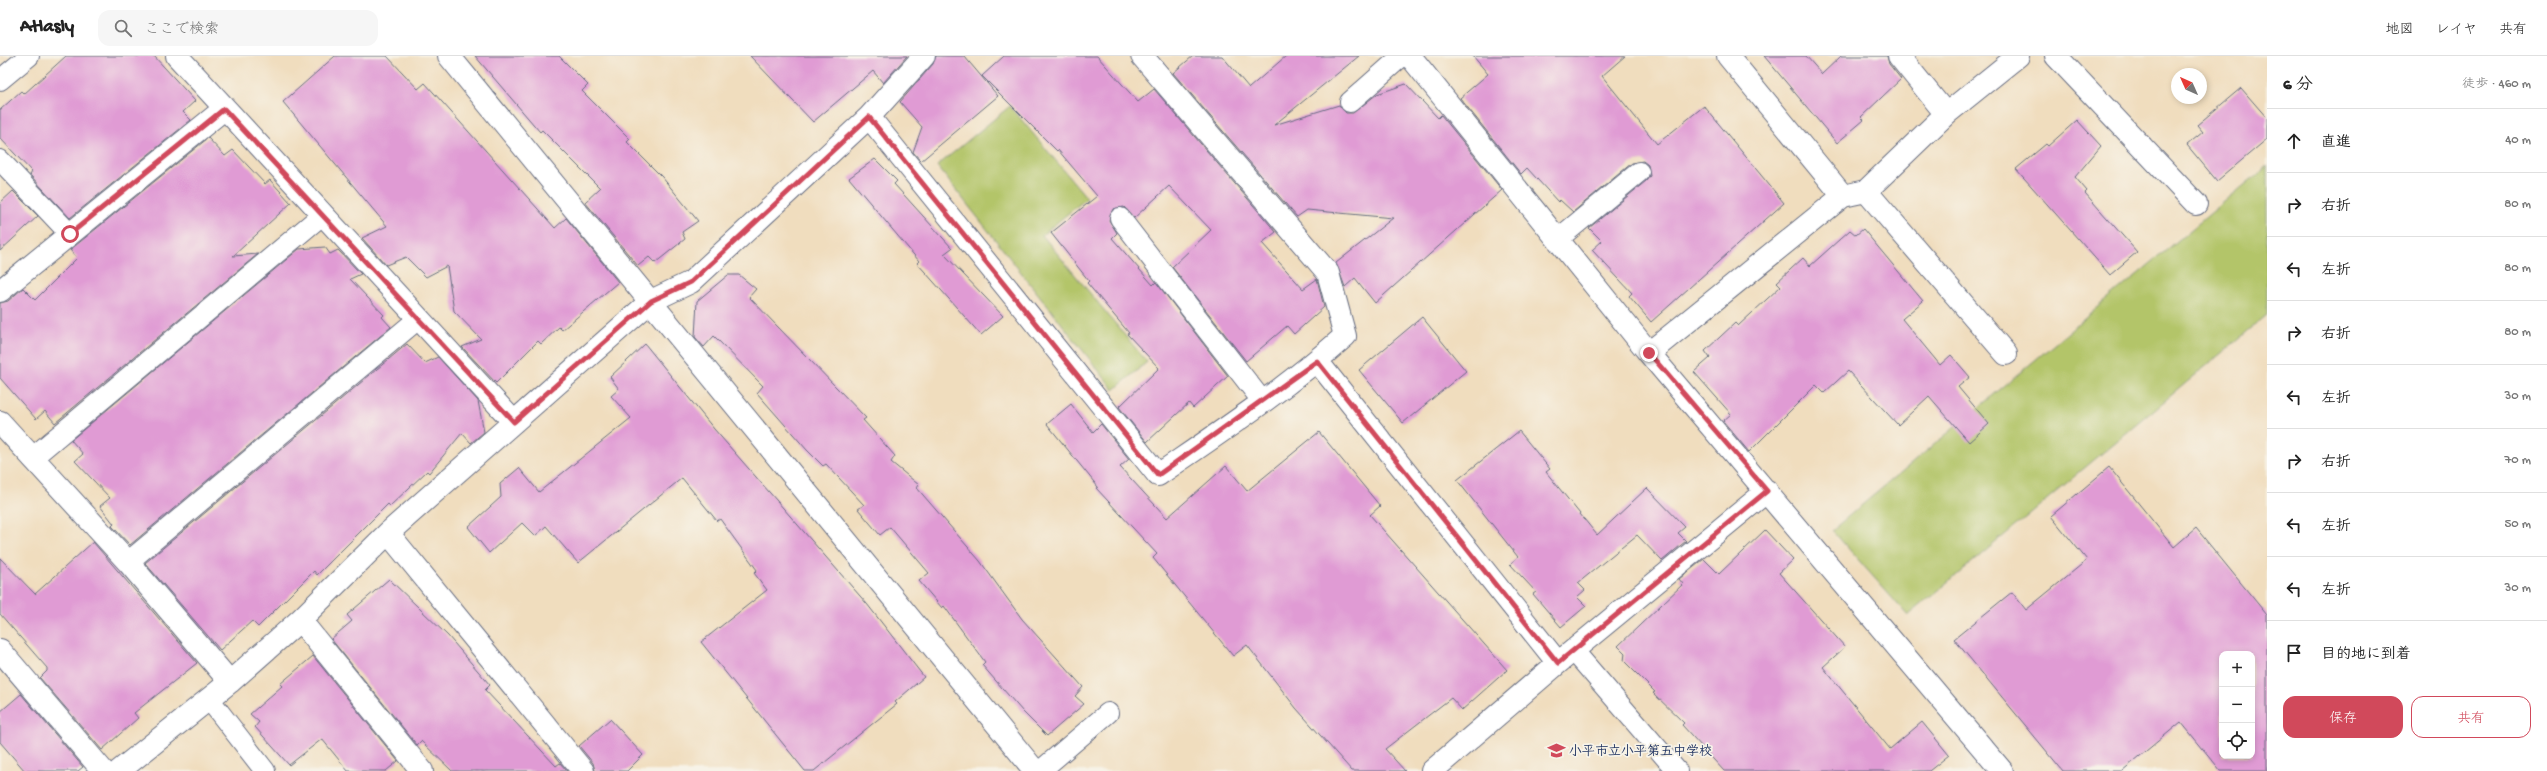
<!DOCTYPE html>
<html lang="ja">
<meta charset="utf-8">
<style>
:root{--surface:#fff;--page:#f6f6f6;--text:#222;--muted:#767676;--line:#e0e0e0;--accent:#d1495b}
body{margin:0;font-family:"Gochi Hand","Klee One",sans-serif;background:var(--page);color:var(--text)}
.controls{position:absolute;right:12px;bottom:12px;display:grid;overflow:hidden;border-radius:8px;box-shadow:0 2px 6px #0003}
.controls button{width:36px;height:36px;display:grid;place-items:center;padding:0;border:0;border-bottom:1px solid var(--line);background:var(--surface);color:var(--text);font:20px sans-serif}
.compass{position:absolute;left:2171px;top:12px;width:36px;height:36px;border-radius:50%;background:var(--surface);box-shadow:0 2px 6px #0003;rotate:315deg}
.stop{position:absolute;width:12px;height:12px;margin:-9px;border:3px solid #d1495b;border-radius:50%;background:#fff}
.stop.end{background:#d1495b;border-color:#fff;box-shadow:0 1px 4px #0008}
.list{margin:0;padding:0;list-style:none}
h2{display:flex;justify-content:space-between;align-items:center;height:52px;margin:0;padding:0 16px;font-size:17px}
h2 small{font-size:13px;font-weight:400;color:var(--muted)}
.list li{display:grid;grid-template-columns:26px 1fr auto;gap:12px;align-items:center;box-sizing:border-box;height:64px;padding:0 16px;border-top:1px solid var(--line)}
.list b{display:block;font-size:15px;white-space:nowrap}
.list em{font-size:13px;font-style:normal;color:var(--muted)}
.actions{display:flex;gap:8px;padding:12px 16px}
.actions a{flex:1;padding:9px 0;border:1px solid var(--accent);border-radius:12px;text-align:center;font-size:14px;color:var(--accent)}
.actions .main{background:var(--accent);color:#fff}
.icon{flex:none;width:22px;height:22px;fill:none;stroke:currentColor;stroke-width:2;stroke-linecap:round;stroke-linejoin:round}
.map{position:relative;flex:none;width:2267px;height:715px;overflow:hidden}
header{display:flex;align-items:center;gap:24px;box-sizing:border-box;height:56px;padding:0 20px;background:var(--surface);border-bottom:1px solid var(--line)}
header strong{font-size:19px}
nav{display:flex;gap:22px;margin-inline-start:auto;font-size:14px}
.search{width:280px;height:36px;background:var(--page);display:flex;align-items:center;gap:10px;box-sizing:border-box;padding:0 14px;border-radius:12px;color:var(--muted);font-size:15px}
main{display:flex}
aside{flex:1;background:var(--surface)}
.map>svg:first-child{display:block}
</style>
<header>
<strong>Atlasly</strong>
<div class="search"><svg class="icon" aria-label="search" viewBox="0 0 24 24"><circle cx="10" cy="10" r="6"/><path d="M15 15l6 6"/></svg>ここで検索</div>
<nav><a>地図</a><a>レイヤ</a><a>共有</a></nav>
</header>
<main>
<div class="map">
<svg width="2267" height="715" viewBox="0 0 2267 715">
<rect width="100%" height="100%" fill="#f7f3e8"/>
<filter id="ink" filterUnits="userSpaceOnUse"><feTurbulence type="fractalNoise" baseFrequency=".025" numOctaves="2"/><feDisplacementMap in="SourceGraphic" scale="8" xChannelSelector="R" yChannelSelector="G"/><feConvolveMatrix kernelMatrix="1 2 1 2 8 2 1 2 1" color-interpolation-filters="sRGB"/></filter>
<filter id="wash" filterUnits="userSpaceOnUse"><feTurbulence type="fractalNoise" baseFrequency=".012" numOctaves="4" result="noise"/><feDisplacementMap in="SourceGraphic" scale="16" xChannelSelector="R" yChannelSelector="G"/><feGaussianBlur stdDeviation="0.9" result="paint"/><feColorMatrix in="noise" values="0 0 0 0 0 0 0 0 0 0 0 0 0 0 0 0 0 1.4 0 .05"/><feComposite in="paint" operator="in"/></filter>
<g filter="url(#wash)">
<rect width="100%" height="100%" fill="#f0ddbe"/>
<path fill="#b3c569" stroke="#677a64" d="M1010 50 1087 142 1042 179 1147 306 1114 334 937 110Z
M2267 110V259L1908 560 1832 474Z"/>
<g id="blocks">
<path fill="#e09bd4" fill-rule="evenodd" d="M66 0H154L195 45 183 56 191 64 70 162 30 119 32 116 0 82V54L21 35 24 38Z
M335 0H387L418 33 425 27 555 172 566 162 618 226 562 274 559 271 541 288 538 285 496 327 462 291 481 283 454 255 447 210 426 221 406 201 386 209 362 182 387 170 283 46Z
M475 0H559L588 29 582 35 630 83 627 86 662 121 698 165 682 176 685 183 655 207 649 201 638 210 585 146 600 132 542 74 540 76Z
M750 0H907L883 27 873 15 813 66Z
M936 0H964L998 40 921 105 913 96 922 71 900 46 933 8Z
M1004 0H1097L1138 46 1154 33 1276 176 1262 187 1303 233 1317 223 1324 251 1294 278 1287 270 1246 305 1172 211 1211 174 1169 130 1134 162 1124 151 1113 153 1109 164 1117 177 1112 182 1153 229 1156 226 1228 320 1193 352 1189 347 1147 386 1119 351 1159 312 1127 278 1129 277 1087 227 1089 225 1051 177 1097 140 1058 94 1057 95 982 20Z
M1193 0H1222L1249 32 1286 0H1359L1274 69 1339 49 1346 57H1353L1377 38 1406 28 1438 62 1441 59 1502 134 1375 247 1355 222 1345 231 1336 207 1393 162 1307 154 1297 161 1173 17Z
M1473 0H1625L1602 20 1657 88 1704 50 1784 147 1651 266 1629 240 1632 237 1592 194 1602 185 1589 172 1646 125 1650 120 1648 109 1643 105 1632 107 1573 156 1560 144 1558 146 1527 112 1521 118 1460 42 1488 18Z
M1764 0H1806L1822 18 1841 0H1887L1889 8 1901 23 1861 61 1864 64 1837 87Z
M2241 32 2267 62V83L2217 125 2187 89 2203 76 2197 69Z
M2077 64 2101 90 2075 121 2087 135 2085 137 2137 196 2110 219 2016 113 2046 88 2048 90Z
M208 82 225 100 233 94 265 128 270 124 291 147 233 200 258 198 55 367 45 355 36 363 0 322V247L8 245 23 232 35 244 77 202 70 194Z
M875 103 897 125 894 128 952 192 944 198 1003 260 981 279 917 207 919 205 849 122Z
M13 135 38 160 0 195V147Z
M1863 173 1923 245 1902 263 1940 309 1951 299 1970 321 1958 331 1989 368 1969 386 1929 340 1898 369 1848 315 1824 337 1816 329 1749 396 1723 365 1731 358 1694 316 1710 302 1705 295 1735 267 1738 270 1781 230 1777 226 1803 202 1810 210 1850 174 1856 179Z
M325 191 330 198 338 194 361 218 350 223 384 259 382 261 391 271 130 489 112 470 114 468 100 450 110 442 75 405 83 398 71 384 299 193Z
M728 219H739L756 233 749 241 866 362 863 364 895 400 891 406 919 429 917 432 980 505 1022 563 1083 631 1075 640 1084 648 1047 680 1023 656 982 609 985 606 944 550 942 552 919 525 929 517 890 471 880 479 858 453 864 449 826 408 823 410 807 394 757 337 763 330 714 280 704 291 695 281 697 245Z
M1422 261 1466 315 1403 367 1359 314Z
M407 288 425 307 438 301 478 345 484 376 471 387 462 377 429 417 427 415 390 450 388 448 317 519 314 515 258 571 252 565 220 594 145 507Z
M645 288 714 373 867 548 924 621 895 646 897 648 814 715H805L701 586 767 534 754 517 757 514 720 463 717 465 682 422 578 507 546 470 535 480 522 467 489 497 468 471 501 441 500 428 519 412 539 436 631 362 611 340 619 333 610 321Z
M1071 348 1093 376 1101 368 1129 403 1120 411 1167 462 1226 410 1247 435 1319 376 1380 450 1370 459 1507 614 1462 654 1451 642 1385 693 1405 715H1352L1296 652 1247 589 1233 600 1153 502 1157 498 1096 432 1098 431 1047 368Z
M1519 375 1550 413 1546 416 1597 479 1647 432 1685 471 1678 477 1686 485 1662 505 1637 479 1578 527 1585 534 1577 541 1586 550 1561 571 1533 538 1536 536 1510 508 1518 501 1457 424Z
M2109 411 2174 491 2196 472 2267 559V715H2221L2181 666 2122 715H2063L1954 583 2012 536 2026 554 2087 504 2051 460ZM2222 598H2252V700H2222Z
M1765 474 1793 504 1779 517 1845 591 1823 611 1890 693 1922 666 1949 699 1929 715H1724L1682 669 1684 667 1653 637 1655 636 1624 605 1625 597 1618 590 1683 528 1679 523 1704 503 1719 518Z
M93 486 197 607 134 657 138 662 102 694 40 622 47 615V612L0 558V502L35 538Z
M389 523 448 580 490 629 485 634 556 710 560 707 567 715H452L421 685 417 689 331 583 352 565 347 559Z
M313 600 398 705 386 715H348L322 683 289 709 255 671 259 666 250 658 282 630 280 628Z
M21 638 83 711 78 715H25L0 686V656Z
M610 663 643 699 627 715H595L593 707 579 690Z"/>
</g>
</g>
<g filter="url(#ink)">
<use href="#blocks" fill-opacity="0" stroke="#666c80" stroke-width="1"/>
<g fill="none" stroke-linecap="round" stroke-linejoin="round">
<defs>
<path id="service" d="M0 24 29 0
M1350 46 1402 0
M0 104 70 178
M1120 162 1263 346
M1558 183 1639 116
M32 402 322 159
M128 506 418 263
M1573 594 1677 715
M209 643 265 715
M1040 715 1108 657"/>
<path id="minor" d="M177 0 514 366
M449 0 1035 715
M1410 0 1649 297 2002 715
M1728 0 1843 140
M1899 0 1946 58
M2056 0 2196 148
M869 61 1158 419C1222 375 1287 332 1345 280L1328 217 1142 0
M1866 135 2006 298
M0 235 224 53
M1649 297 1843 140 1866 135 1946 58 2018 0
M1317 305 1558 607
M0 366 128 506 230 626
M388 477 583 715
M300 564 422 715
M0 594 103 715
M119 715 230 626 300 564 388 477 651 245 691 226 869 61 924 0
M1432 715 1558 607 1767 435"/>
</defs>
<use href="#service" stroke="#666c80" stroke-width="22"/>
<use href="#minor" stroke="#666c80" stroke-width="24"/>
<use href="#service" stroke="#fff" stroke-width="20"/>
<use href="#minor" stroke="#fff" stroke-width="22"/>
</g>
</g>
<g fill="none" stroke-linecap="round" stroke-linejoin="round" filter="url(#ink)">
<path stroke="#d1495b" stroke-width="5" d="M70 178 224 53 514 366 651 245 691 226 869 61 1158 419 1317 305 1558 607 1767 435 1649 297"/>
</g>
<defs>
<symbol id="school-bare" viewBox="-9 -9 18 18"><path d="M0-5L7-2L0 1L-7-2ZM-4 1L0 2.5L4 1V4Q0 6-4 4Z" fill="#d1495b" stroke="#f7f3e8" stroke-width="2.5" paint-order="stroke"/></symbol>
</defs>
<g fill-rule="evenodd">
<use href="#school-bare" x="1544" y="682" width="25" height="25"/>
</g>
<g text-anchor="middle" stroke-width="3.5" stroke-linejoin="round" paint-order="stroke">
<g font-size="13" font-weight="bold" fill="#1b2f5e" stroke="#f7f3e8" text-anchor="start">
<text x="1569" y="699">小平市立小平第五中学校</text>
</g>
</g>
</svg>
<div class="controls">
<button>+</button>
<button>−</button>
<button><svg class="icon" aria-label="locate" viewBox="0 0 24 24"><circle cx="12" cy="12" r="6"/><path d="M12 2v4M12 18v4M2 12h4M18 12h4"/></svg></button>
</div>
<svg class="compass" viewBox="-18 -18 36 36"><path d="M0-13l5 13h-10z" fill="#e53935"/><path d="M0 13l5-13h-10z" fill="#767676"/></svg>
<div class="stop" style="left:70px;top:178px"></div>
<div class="stop end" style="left:1649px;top:297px"></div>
</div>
<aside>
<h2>6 分<small>徒歩 · 460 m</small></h2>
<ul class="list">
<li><svg class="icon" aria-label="ahead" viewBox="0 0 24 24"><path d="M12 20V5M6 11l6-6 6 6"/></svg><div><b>直進</b></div><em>40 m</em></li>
<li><svg class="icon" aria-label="right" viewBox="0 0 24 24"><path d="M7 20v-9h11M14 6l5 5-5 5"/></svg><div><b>右折</b></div><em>80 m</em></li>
<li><svg class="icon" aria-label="left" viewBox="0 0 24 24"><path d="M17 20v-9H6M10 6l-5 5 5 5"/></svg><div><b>左折</b></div><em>80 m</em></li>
<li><svg class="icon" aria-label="right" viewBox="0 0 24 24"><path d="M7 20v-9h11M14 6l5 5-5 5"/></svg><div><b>右折</b></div><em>80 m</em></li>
<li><svg class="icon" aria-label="left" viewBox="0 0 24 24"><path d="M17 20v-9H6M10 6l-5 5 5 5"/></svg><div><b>左折</b></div><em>30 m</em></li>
<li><svg class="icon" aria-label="right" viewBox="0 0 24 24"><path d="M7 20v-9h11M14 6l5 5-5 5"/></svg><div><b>右折</b></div><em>70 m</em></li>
<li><svg class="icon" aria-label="left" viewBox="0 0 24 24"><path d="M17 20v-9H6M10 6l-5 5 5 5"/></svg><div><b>左折</b></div><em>50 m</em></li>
<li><svg class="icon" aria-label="left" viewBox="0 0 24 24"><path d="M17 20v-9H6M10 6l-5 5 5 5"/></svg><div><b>左折</b></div><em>30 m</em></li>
<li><svg class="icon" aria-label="arrive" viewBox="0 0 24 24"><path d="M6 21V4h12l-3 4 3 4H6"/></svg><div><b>目的地に到着</b></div></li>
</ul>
<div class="actions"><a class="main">保存</a><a>共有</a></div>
</aside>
</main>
